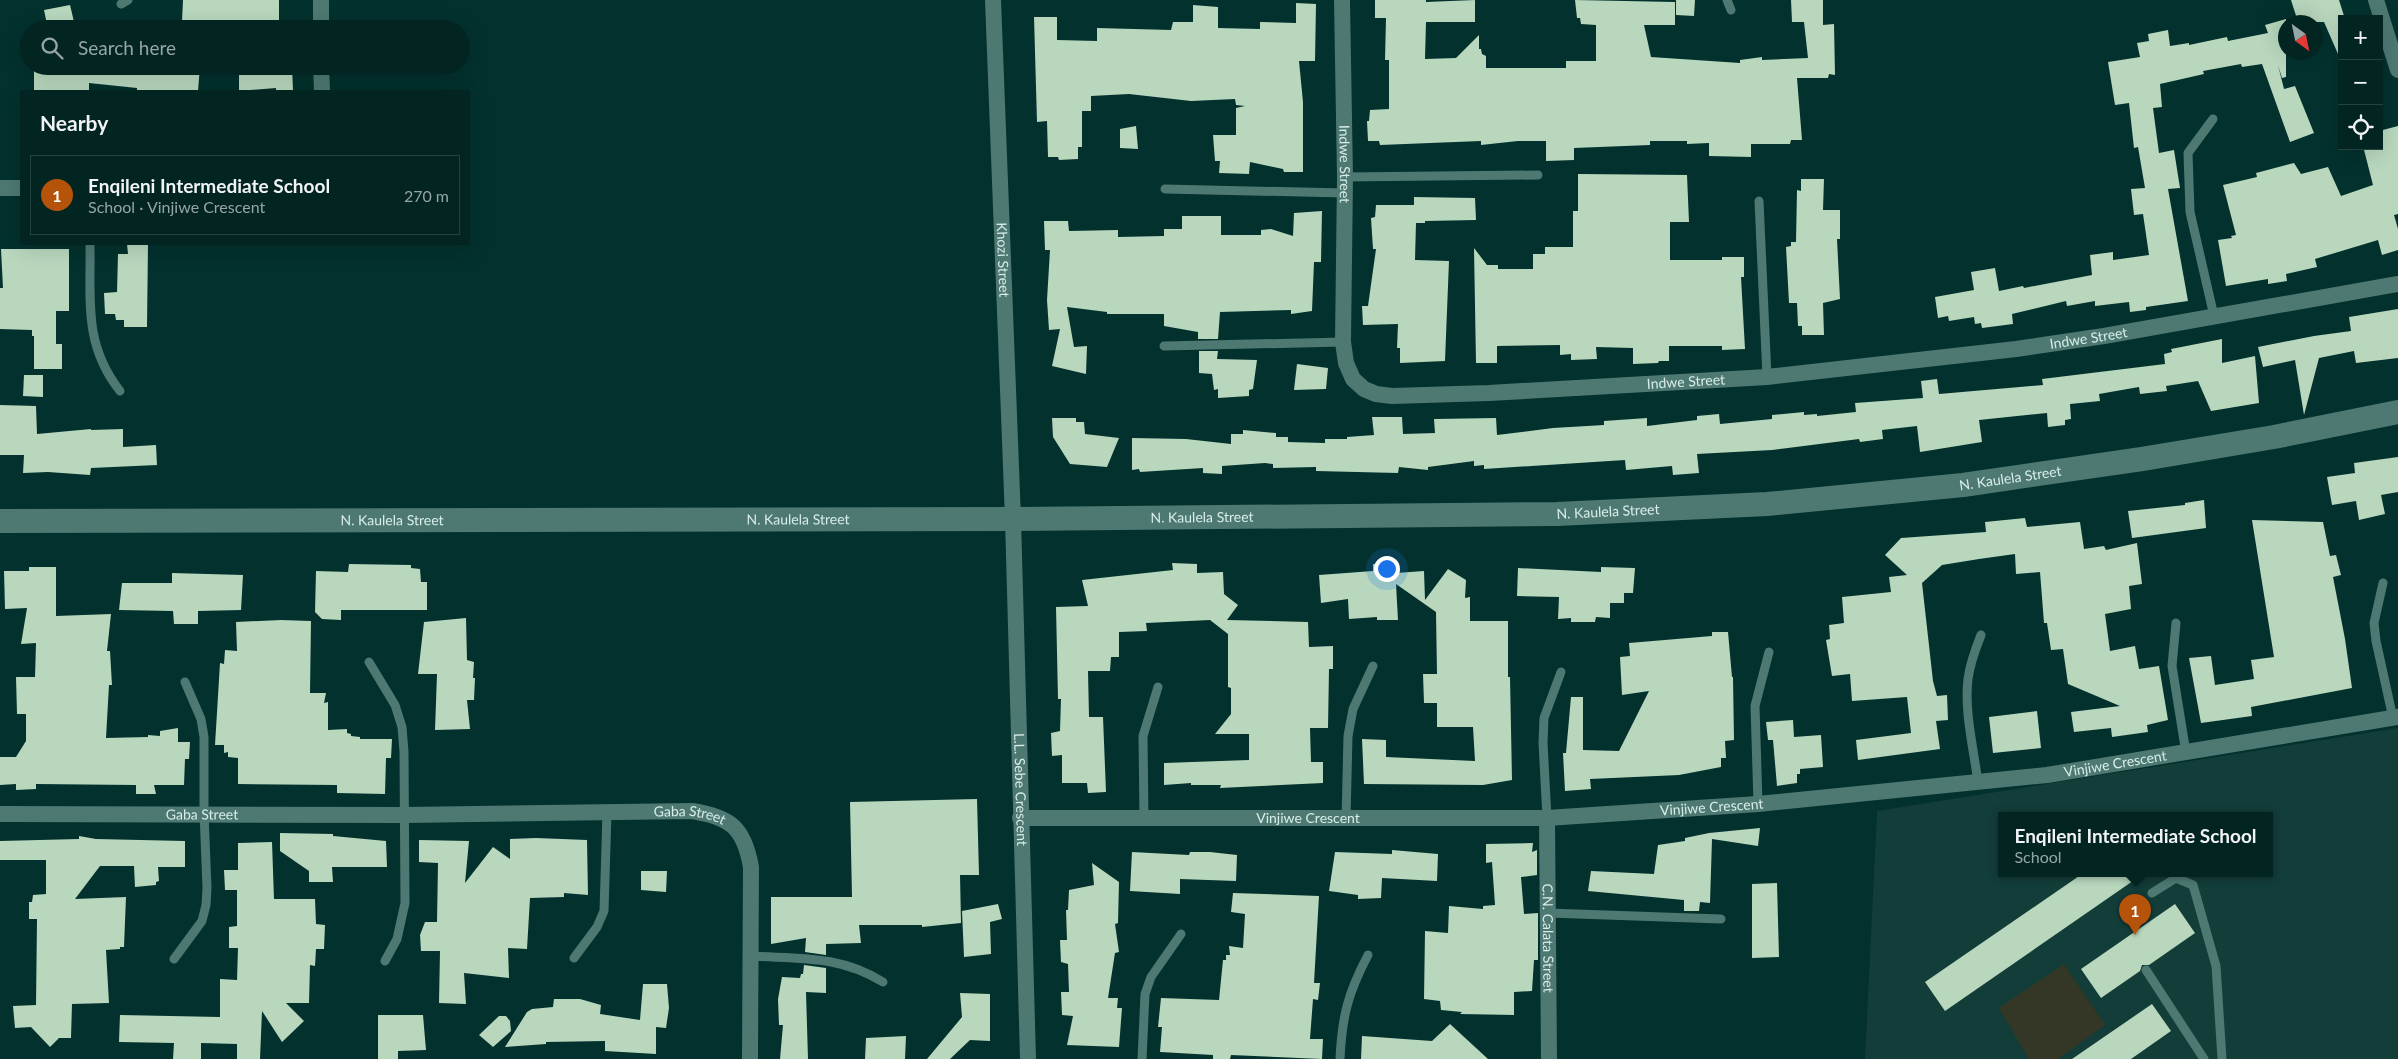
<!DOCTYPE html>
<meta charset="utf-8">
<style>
:root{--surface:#022522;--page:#10312f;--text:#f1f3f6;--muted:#96a5a5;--line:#234240;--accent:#b45309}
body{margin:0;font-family:Lato,sans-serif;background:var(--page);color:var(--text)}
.controls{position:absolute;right:15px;top:15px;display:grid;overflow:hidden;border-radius:0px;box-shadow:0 5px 20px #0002}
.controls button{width:45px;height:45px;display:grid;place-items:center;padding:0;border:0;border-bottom:1px solid var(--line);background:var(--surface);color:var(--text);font:25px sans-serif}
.compass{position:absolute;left:2278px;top:15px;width:45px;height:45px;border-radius:50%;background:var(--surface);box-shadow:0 5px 20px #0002;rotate:147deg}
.you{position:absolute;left:1386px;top:568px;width:18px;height:18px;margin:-12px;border:4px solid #fff;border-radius:50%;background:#1a73e8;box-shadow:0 0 0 8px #1a73e833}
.badge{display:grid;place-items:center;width:32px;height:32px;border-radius:50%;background:var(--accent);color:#fff;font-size:16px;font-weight:700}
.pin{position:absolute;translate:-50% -41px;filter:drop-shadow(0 1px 2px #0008)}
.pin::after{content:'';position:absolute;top:26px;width:18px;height:15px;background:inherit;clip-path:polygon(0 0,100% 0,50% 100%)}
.popup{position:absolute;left:1998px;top:812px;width:275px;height:65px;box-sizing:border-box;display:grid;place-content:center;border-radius:0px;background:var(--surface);filter:drop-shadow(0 1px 4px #0005);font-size:16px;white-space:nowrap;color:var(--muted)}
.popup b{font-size:19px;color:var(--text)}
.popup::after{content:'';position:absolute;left:50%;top:100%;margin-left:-10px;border:10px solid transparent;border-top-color:var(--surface)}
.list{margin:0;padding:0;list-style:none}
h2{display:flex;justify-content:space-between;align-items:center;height:65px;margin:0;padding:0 20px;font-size:21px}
h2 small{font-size:16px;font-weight:400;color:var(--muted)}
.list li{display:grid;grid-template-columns:32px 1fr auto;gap:15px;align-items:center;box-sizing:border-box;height:80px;margin:0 10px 10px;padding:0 10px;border:1px solid var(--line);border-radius:0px}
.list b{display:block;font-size:19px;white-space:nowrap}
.list p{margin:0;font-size:16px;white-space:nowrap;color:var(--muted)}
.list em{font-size:16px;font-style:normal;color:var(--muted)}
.icon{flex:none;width:28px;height:28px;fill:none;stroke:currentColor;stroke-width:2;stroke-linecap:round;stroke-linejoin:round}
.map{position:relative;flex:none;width:2398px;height:1059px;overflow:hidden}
.search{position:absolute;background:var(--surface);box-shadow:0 5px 20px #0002;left:20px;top:20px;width:450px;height:55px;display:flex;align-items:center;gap:12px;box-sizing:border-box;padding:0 18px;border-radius:28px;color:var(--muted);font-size:19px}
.panel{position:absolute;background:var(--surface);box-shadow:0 5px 20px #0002;left:20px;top:90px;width:450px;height:155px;border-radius:0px}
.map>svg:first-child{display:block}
</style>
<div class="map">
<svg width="2398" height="1059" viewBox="0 0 2398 1059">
<rect width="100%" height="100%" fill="#03312d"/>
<path fill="#133d39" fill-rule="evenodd" d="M2398 728V1059H1865L1877 811ZM2001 816H2269V874H2001Z"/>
<path fill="#343725" d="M2064 964 2105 1025 2058 1059H2029L1999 1008Z"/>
<path fill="#b8d7bd" d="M183 0H279V23L182 21Z
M1375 0H1426V2L1475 0V22H1426L1425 59 1456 58 1479 35V49H1481L1482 54 1486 56V68H1566V61H1596V25L1581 24 1580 18H1577L1575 0 1675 2V25H1644L1651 57 1740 63V60L1762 57V60L1808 58 1804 22H1792L1791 0H1823V25L1834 24 1835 75 1829 74 1828 78H1797L1802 140H1791L1790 144H1751V157L1709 156V143L1687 144V141H1650V145L1574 148V160L1546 161V141H1518L1481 145V141L1380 145 1379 141H1368L1367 121H1369L1370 110 1389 109V60H1385L1386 18H1375Z
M1676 0H1695L1694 16 1676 15Z
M2291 0H2339L2345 19H2342V63L2324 22H2298Z
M1296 3 1316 4 1315 61H1299L1303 102V172H1284L1283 169 1250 162 1249 174 1219 173 1220 161H1215L1213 135H1236V108L1245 106 1236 105 1235 99 1191 101 1129 94 1091 96V111H1082V147H1078V159L1059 160 1058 157H1048L1047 121 1037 122 1034 17H1057V40L1097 41V28L1171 30 1173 22H1193V5L1218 7V28L1260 29V22L1296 23Z
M70 5 75 26 48 29 44 10Z
M2286 19V77L2282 78 2278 65 2284 89 2295 86 2314 133 2290 142 2262 64 2242 67 2241 64 2203 71 2204 74 2160 84 2162 107 2153 108 2159 153 2174 150 2180 188 2168 189 2188 301 2146 307V310L2130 312 2129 302 2095 306V301L2067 306 2066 301 2012 314 2013 324 1982 328 1981 323 1975 324 1974 317 1949 321 1948 316 1938 318 1935 297 1974 290 1971 272 1995 268 1999 291 2023 286 2024 288 2092 275 2090 255 2113 252V260L2149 255 2143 214 2134 215 2131 189 2145 188 2138 147 2134 148 2129 103 2115 105 2108 62 2140 57 2137 43 2149 41 2148 34 2168 30 2170 46 2189 43V45L2227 37 2228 41 2268 33 2265 25Z
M37 66H200L198 91 137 90V88L89 83V91H34V71H37Z
M239 66H292L293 91H276V88L239 91Z
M1136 126 1138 149 1120 148V129Z
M2398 126V214L2394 215 2398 229V250L2382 255 2378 240 2315 259 2317 267 2286 274 2287 281 2268 284V279L2226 286 2218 240 2232 238 2231 236 2236 235 2223 185 2257 177 2256 173 2294 163 2301 174 2328 167 2341 196 2373 185 2363 146H2379V131Z
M1578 174 1687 175 1689 222H1670V260H1722V257H1744V277H1741L1745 349 1722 350V346H1669V361H1659L1658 363 1633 364V348L1596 347 1597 359 1571 360V354L1560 355V345L1497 346V363H1476L1474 248 1487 265H1498V269H1533V254H1545V247H1573V211H1578Z
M1801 179H1824L1823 210H1840V239H1837L1840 299 1823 303 1824 335H1802V326H1798L1797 303H1789L1786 247 1791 246V242H1796L1797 190 1801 191Z
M1414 197 1475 198 1476 220 1425 221V223H1416L1415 260 1449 261 1445 361 1400 363V348H1397L1398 324 1363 325 1362 306H1368L1376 249H1373L1371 218 1375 217 1376 205H1414Z
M1322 211 1321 262H1314L1312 311 1291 314V310L1220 312 1218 339H1198V332L1164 326V314H1107V312L1067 307 1074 347 1087 346 1086 374 1052 366 1060 329 1049 330 1047 300 1050 250H1045L1044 221H1068L1069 231 1118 230V237L1164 236V229H1182V216H1221V235H1261V230L1271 229 1293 236 1294 213Z
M127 244H148L147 327H124V320H116L115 314H105L104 293 117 292 118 254H128Z
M1 249H69V311H56V344H62V369H34V336H32V330L0 329V288H3Z
M2398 309V358L2356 363 2354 351 2319 358 2304 415 2295 360 2263 367 2258 347 2314 336 2351 331 2349 317Z
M2222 339V363L2255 356 2259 403 2211 411 2198 381 2166 386 2167 391 2140 394 2139 387 2099 394 2100 401 2070 404 2071 419 2065 420V425L2048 427 2047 413 1979 420 1982 442 1920 452 1917 426 1882 430 1883 439 1860 442 1859 439 1772 450 1697 454 1699 473 1673 475 1672 466 1626 470 1625 460 1484 469V465L1474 466V461L1428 467V470L1399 467 1398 473 1316 471V467L1273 468V464L1265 463 1222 466V474L1203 473V468L1140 472 1139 469 1132 470V438L1186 439 1231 444V434H1243V430L1276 433V437H1288V442L1325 443V439H1347V437L1374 435 1372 417H1402L1403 434 1435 433 1434 419 1496 418 1497 435 1553 428 1604 425V421L1647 418V426L1697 420V416L1719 414 1720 424 1772 419V415L1804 412V415L1817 414V416L1856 412 1855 403 1923 398 1921 381 1937 379 1939 394 2043 385 2042 379 2165 364 2164 354 2172 352 2171 349Z
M1199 351H1218L1217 359 1257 360 1253 389 1249 390V396L1218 398V389L1214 390 1212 374 1199 373Z
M1297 364 1328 368 1326 389 1294 390Z
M24 375H43V397L23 396Z
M0 405 36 406 37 434 91 429V430L123 429V447L156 445 157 465 91 468 90 475 48 472 23 473 24 455H0Z
M1052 418H1076V422H1084L1085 434 1119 438 1107 467 1070 464 1053 437Z
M2398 457V492L2381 495 2385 514 2359 520 2356 501 2332 505 2327 477 2355 473 2354 463Z
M2204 500 2206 528 2132 538 2128 511 2185 505V503Z
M2025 518 2027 527 2080 522 2084 549 2104 546 2106 550 2137 543 2142 584 2129 586 2131 609 2105 614 2110 651 2135 646 2139 669 2159 666 2168 720 2147 725 2148 732 2112 737 2111 728 2074 732 2071 712 2120 706 2068 684 2063 649 2051 650 2047 623H2044L2040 572 2016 574 2015 554 1979 559 1942 565 1922 583 1933 681 1937 696 1947 695 1948 720 1936 721 1940 749 1858 760 1856 740 1911 733 1907 697 1852 701 1850 674 1832 676 1826 640 1830 639 1829 625 1844 623 1842 597 1891 592 1889 577 1907 575 1885 555 1901 538 1986 532 1985 522Z
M2252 520 2323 522 2330 556 2336 555 2341 575 2333 577 2345 639 2352 688 2251 707 2252 716 2201 723 2189 658 2211 656 2215 685 2254 679 2251 660 2274 657Z
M1172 563 1197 564V573L1223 572 1224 594 1238 605 1227 620 1308 622 1309 647 1333 646V669H1329L1328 728H1310L1311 762H1323V783L1220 788 1221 785H1191V783L1164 785V763L1249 760V734H1215L1231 714V688L1228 687V634L1210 620 1146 623 1147 631 1119 632V657H1111L1110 671H1088L1089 717H1103L1106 792 1088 793 1087 783H1062V755L1052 756 1051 733 1060 731 1061 699H1058L1056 607 1088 606 1082 580 1173 570Z
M349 564 411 565V568L420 569 421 582H427V610H341V620L322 619 315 612 316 571 348 572Z
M1373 564 1396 565V573L1424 571 1425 600 1448 569 1466 580 1465 598 1470 597V621H1508V677H1510L1512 780 1483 785 1364 784 1362 739 1386 740V757L1475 761 1473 727H1437V703H1424L1423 674H1437L1436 612 1396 584 1398 620H1377V617L1349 619 1348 599 1321 603 1319 575 1373 571Z
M29 567H56V616L111 614 107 651H110L112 685H109L106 738 148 737V735L160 736V731L178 728V742H190L189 759H185L184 785H154L156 794H136V785L36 784V789L16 790V784L0 785V757H16L26 741V714H17L16 677H35L36 643 21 644 27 608 5 609 4 571H29Z
M1601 567 1635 568 1633 593H1624V603H1610V618L1596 617 1595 622H1571V618L1558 619 1559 597 1517 596 1518 568 1601 572Z
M172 573 243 575 241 610 198 611V624H174L173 611 119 610 122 583H172Z
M466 618 467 660 474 662 473 678H475L474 700H467L470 729 435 730 437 674H418L424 622Z
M281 620 311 621 310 693H326L324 703 328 702V730L347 729V733L351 734V736L360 737V739H392L391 758H386L385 794 337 793V785L238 784V758L228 757V752L224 753V745H215L220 663 224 664 225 650 237 651 236 622Z
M1712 632H1728L1732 677H1733L1734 740 1725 741 1726 758H1721V767L1679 775 1590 779 1591 789 1565 791 1563 753H1566L1571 697H1583V750L1619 751 1649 691 1622 695 1620 657 1630 656 1629 643 1712 636Z
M2037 711 2041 748 1993 753 1989 717Z
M1793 720 1794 737 1821 735 1823 767 1800 769V774H1797V783L1777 786 1773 740H1768L1766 722Z
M977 799 979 875H960L961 923 922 927V925H859L861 943 826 944V955L805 952 806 938 771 944V897H852L850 802Z
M1760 828 1758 846 1712 839 1710 903 1700 902 1699 911H1684V900L1588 891 1591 871 1654 874 1658 845 1685 841V838L1709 833Z
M280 833 333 834V836L386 841 387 867H332L333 882H309V871L280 851Z
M79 836 96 839 185 841V867H158L159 881 156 882V885L135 887 134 866H100L75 899 126 897 124 947H120V949L106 950 109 1003 72 1004 71 1038H59L50 1047 31 1027 15 1028 13 1006 36 1005 37 919H29V902H32L33 895 46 894V860H0V841L79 839Z
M536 838 587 840 588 895 564 893V897L530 898 527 949 508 948 509 978 464 973 466 1004 439 1003 440 951H421L420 935 425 922H437L438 863 419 862V840L469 841 465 883 493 847 510 859V839Z
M272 842 274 899H315L316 924 325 925 324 949H316L315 966 310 965 309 1003H286L304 1021 282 1042 262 1011 260 1059H237V1044L201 1043V1059H173L174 1043 119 1042 120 1015 220 1017V979L237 980 238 948H229V927L237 926V890H225L224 870H238V843Z
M1533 843 1532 852 1537 850V875L1521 877 1524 914 1538 913V960H1534L1532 991 1514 992V1015L1460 1014 1462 1012 1441 1010 1440 1001 1424 999 1425 931 1448 933 1449 906 1483 909V906L1495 905 1492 862 1486 863V844Z
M1392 850 1438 854 1437 881 1382 878 1381 898 1358 899V895L1329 891 1335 852 1392 854Z
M1132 852 1189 855 1190 852H1210L1237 855 1236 881 1180 879V894L1130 891Z
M1092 863 1119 882 1118 923 1115 924 1119 952 1115 953 1108 998H1118L1117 1008H1122L1119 1047 1067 1045 1073 1016 1062 1015 1061 992H1069L1068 964 1061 962 1060 940H1067L1066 910H1068L1069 890 1094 885Z
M641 871H667L666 892 641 890Z
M2082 874H2143L1945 1011 1925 982Z
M1777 883 1779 957 1752 958V884Z
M1233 893 1319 896 1314 983H1320L1318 1000 1313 999 1310 1039H1323L1322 1059 1231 1055 1230 1059H1213V1055L1160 1052 1162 1027H1158L1161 998 1219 1000 1223 960H1226V955H1230L1229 946 1243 948 1245 914 1231 912Z
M998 904 1002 919 990 922 991 954 964 957 962 911Z
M2175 904 2195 933 2149 965H2142L2140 971 2101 998 2081 969Z
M804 965 826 968V993L806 992 808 1059H780L783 1025H779L778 999 782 977 800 978 801 974H803Z
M643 984H667L669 1008 666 1028 656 1027V1054L605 1051V1041L546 1042V1044L505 1047 527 1012 532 1009 553 1007 554 999H580L601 1005 600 1014 640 1020Z
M960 993 990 994V1041L970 1040 950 1059H927L962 1017Z
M2152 1004 2171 1031 2131 1059H2072Z
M378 1015H423L426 1050 398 1051V1059H378Z
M499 1016H506L510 1021 511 1031 493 1047 479 1035Z
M1450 1024 1488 1059H1361L1362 1036 1432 1041Z
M906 1036 905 1059H865L866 1038Z"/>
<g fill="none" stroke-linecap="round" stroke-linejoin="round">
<path stroke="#4e7872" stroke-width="9" d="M1727 0 1731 10
M121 4 128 0
M2213 119 2188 153 2190 212 2214 316
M1345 177 1538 175
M1165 189 1344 193
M1759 201 1767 377
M90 244C91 300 83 344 120 391
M1164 346 1343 342
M2383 583 2374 623 2376 641 2393 718
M2176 623 2172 666 2186 753
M369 662 395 705 402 727 404 752 405 903 397 939 385 961
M1978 783C1974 750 1964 712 1968 679 1970 664 1975 650 1981 635
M1758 804 1755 706 1769 652
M1547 818 1543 743 1544 718 1561 672
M1144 820 1143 736 1158 687
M1346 820 1348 736 1353 709 1373 666
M2152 893 2176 878 2193 885 2216 966 2222 1059
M1548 913 1721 919
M751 956C800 959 839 955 883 982
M574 958 597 927 604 911 607 812
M174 959 202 921 206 905 207 888 204 813V737L201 719 185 682
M2146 970 2204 1059
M1142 1059 1145 994 1151 977 1181 934
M1340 1059C1342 1016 1348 993 1368 955"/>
<g stroke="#4e7872" stroke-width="16">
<path d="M321 0V29"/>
<path id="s1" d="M993 0 1013 519 1028 1059"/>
<path id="s2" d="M1342 0 1345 177 1343 342 1346 363 1353 379 1364 389 1376 394 1392 396 1489 393 1767 377 2016 349 2104 336 2398 284"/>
<path d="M2376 0 2398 70"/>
<path d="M321 66 322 91"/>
<path d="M0 188H21"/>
<path id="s3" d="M0 814 405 815 692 811C731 817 744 828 751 867L750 1059"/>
<path id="s4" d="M1020 818H1547L1758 804 2047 775 2398 717"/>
<path id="s5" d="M1547 818 1549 1059"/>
</g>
<path stroke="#4e7872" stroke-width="24" id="s6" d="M0 521 1013 519 1557 514 1767 504 1963 485 2142 459 2274 437 2398 412"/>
</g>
<g text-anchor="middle" stroke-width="5" stroke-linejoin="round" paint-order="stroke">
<g font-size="14" fill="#d7ede9" stroke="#03312d">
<text dy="5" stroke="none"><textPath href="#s2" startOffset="164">Indwe Street</textPath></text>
<text dy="5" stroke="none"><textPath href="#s1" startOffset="260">Khozi Street</textPath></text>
<text dy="5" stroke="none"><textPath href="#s2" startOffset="1124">Indwe Street</textPath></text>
<text dy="5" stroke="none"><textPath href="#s2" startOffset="719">Indwe Street</textPath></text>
<text dy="5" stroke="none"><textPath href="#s6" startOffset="2012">N. Kaulela Street</textPath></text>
<text dy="5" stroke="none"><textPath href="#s6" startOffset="1608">N. Kaulela Street</textPath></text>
<text dy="5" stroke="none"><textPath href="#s6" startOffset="1202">N. Kaulela Street</textPath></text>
<text dy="5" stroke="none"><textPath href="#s6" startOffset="798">N. Kaulela Street</textPath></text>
<text dy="5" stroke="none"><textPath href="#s6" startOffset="392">N. Kaulela Street</textPath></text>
<text dy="5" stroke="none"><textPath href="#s4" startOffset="1098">Vinjiwe Crescent</textPath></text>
<text dy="5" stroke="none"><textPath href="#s1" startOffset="790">L.L. Sebe Crescent</textPath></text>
<text dy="5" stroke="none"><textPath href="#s4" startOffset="692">Vinjiwe Crescent</textPath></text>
<text dy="5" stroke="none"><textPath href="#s3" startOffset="202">Gaba Street</textPath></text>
<text dy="5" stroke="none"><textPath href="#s3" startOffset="690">Gaba Street</textPath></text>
<text dy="5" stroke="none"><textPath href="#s4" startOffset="288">Vinjiwe Crescent</textPath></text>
<text dy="5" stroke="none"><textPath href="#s5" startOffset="120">C.N. Calata Street</textPath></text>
</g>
</g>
</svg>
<div class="controls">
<button>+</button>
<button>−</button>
<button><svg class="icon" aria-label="locate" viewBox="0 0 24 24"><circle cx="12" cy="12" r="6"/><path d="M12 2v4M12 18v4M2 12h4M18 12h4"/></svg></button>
</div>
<svg class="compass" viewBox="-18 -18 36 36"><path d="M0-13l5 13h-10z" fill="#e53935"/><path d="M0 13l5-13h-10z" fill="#96a5a5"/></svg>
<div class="you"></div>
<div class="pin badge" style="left:2135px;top:935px">1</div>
<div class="popup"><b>Enqileni Intermediate School</b>School</div>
<div class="search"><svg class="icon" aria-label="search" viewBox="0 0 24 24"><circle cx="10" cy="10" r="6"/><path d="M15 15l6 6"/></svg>Search here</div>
<section class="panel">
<h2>Nearby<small></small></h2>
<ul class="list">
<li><span class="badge">1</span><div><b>Enqileni Intermediate School</b><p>School · Vinjiwe Crescent</p></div><em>270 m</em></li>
</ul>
</section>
</div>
